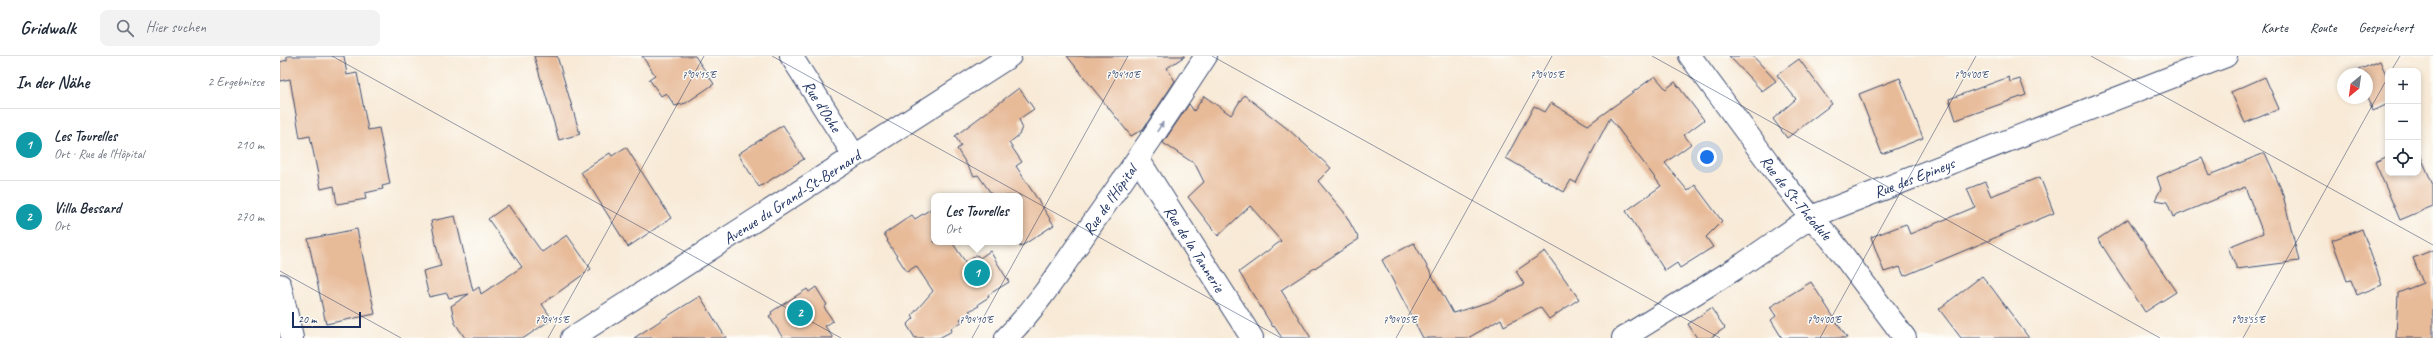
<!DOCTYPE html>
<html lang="de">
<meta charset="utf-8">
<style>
:root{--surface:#fff;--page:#f2f2f3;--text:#1f2937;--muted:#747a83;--line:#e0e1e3;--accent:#111827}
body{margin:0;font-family:Caveat,sans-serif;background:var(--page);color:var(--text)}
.controls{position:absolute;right:12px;top:12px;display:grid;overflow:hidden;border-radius:8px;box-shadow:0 2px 6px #0003}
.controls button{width:36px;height:36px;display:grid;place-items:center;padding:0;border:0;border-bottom:1px solid var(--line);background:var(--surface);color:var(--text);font:20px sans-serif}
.compass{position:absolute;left:2057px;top:12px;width:36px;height:36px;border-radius:50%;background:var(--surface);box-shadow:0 2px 6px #0003;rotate:209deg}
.scale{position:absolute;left:12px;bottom:10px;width:69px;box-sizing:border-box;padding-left:4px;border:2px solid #1b2f5e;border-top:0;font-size:11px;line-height:14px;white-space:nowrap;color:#1b2f5e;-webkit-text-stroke:3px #fdfcf7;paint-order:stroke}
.you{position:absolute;left:1427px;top:101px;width:14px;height:14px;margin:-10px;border:3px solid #fff;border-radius:50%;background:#1a73e8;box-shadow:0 0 0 6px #1a73e833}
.badge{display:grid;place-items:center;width:26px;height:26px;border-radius:50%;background:var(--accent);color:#fff;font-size:13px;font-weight:700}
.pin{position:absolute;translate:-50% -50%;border:2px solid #fff;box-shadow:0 1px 4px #0006}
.popup{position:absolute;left:651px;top:137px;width:92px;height:52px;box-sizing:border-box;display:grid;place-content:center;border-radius:8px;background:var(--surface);filter:drop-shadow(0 1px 3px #0005);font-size:13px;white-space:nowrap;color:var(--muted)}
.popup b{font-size:15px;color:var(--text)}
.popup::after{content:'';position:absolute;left:50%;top:100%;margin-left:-8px;border:8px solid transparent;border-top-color:var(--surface)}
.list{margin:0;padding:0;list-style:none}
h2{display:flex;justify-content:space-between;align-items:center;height:52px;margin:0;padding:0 16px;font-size:17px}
h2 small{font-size:13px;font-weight:400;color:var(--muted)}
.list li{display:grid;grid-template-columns:26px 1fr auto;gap:12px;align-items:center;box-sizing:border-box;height:72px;padding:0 16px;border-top:1px solid var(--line)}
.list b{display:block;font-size:15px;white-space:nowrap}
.list p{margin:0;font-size:13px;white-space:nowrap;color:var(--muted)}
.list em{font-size:13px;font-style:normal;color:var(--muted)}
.icon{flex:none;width:22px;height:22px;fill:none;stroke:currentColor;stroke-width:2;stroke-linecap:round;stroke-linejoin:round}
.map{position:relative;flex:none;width:2153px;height:282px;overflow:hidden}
header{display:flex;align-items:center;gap:24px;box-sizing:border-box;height:56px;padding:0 20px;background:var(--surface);border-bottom:1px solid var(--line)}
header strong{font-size:19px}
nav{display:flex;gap:22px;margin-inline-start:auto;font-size:14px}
.search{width:280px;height:36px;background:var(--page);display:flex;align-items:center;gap:10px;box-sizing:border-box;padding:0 14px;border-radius:8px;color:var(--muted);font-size:15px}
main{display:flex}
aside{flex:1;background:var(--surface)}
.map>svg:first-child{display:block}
</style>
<header>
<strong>Gridwalk</strong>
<div class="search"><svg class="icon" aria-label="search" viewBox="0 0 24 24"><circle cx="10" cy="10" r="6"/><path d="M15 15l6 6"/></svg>Hier suchen</div>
<nav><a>Karte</a><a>Route</a><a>Gespeichert</a></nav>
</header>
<main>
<aside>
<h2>In der Nähe<small>2 Ergebnisse</small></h2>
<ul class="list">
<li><span class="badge" style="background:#0f9aa8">1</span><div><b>Les Tourelles</b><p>Ort · Rue de l'Hôpital</p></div><em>210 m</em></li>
<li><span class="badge" style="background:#0f9aa8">2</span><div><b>Villa Bessard</b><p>Ort</p></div><em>270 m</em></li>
</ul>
</aside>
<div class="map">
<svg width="2153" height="282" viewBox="0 0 2153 282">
<rect width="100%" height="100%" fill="#fdfcf7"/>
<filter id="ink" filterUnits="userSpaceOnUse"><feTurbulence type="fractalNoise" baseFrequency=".025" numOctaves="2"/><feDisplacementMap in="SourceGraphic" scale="8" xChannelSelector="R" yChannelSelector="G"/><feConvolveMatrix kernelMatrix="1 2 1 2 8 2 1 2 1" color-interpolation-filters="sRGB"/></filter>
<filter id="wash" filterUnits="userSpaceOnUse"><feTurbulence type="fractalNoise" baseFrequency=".012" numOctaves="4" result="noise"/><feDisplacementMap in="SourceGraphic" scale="16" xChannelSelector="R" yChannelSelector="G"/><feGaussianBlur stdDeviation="0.9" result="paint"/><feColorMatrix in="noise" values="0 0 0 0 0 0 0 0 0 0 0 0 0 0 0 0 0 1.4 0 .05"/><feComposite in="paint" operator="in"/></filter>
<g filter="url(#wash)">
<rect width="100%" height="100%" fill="#f8ead7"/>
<g id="blocks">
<path fill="#e7ba98" d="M7 0H64L67 19 77 17 88 74 99 72 110 128 102 130 103 133 85 137 86 143 57 148 54 130 41 133 30 80 20 82 10 23 0 25V6L7 4Z
M254 0H277L300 78 279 84Z
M362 0H415L434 28 406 47 395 50 386 37 381 40 369 23 375 19Z
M787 0H905L887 12 895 25 863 73 851 80Z
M1449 0H1473L1496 25 1482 35Z
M1519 3 1552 48 1507 82 1493 63 1516 43 1497 19Z
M2100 5 2108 23V48L2093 55 2087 41V18H2077L2076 15Z
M1375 20 1386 33 1395 26 1424 64 1404 79 1411 88 1385 107 1408 135 1415 129 1442 165 1426 181 1433 191 1400 212 1397 207 1385 215 1346 155 1381 130 1330 62 1296 127 1291 124 1284 136 1226 102 1254 50 1265 56 1271 47 1308 69Z
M1729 21 1730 26 1740 23 1746 39 1676 64 1669 43Z
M1985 21 1999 53 1965 67 1951 36Z
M1620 22 1643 82 1602 98 1579 38Z
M739 32 754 53 739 63 742 71 739 79 729 87 742 106 736 110 774 169 740 191V140H713L698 119 694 120 677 93 681 90 675 80Z
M964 39 1009 74 1051 112 1038 125 1064 156 1079 183 1001 234 1031 282H1002L994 270 993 271 959 216 1001 185 970 150 938 180 908 141 924 126 915 108 883 87 909 48 914 55 924 40 951 59Z
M503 69 524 103 479 131 458 98Z
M346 91 391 162 348 191 301 116 330 97 332 100Z
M2138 94 2153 129V150L2120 164 2095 106 2108 100V117H2138Z
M1985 97 2002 135 2019 205 1957 213 1948 191 1983 177 1965 131 1893 161 1887 146 1875 144 1881 133 1877 121 1922 102 1929 119Z
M1760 121 1774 157 1624 220 1620 211 1604 216 1591 181 1626 168 1630 178 1695 151 1687 133 1705 126 1711 140Z
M228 149 262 196 287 179 311 213 262 248 272 263 244 282H185L175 267 171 250 189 238 169 242 167 237 149 241 143 215 161 210 151 165 175 160 193 235 199 231 201 238 242 211 208 163Z
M654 151V186H672L686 207 697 199 700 202 710 195 729 226 708 239 709 241 698 248 699 250 689 255 691 257 680 263 682 266 671 272 672 275 659 282H635L627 269 634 262 632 259 653 235 636 210 627 216 607 185 608 184 604 178 632 159 635 163Z
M1848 163 1896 236 1865 256 1818 183Z
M77 173 95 258 46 268 28 183Z
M2082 173 2102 229 2077 239 2071 224 2067 225 2052 184Z
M1134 187 1173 257 1209 246 1244 228 1236 215 1265 195 1299 243 1269 263 1260 251 1224 270 1221 263 1188 282H1143L1102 204Z
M2153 194V282H2116L2118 237 2143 227 2133 202Z
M1702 220 1712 232 1749 282H1681L1659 253Z
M1531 226 1567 282H1502L1491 264 1496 260 1490 251Z
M536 231 547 249 544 251 553 265 545 270 553 282H503L489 260 492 258 491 256 527 233 529 236Z
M420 240 446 282H354L383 263Z
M1431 252 1445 272 1430 282H1417L1408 268Z"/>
</g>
</g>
<g filter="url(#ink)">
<use href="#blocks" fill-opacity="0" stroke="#3c4b70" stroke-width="1"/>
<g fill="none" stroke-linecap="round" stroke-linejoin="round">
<defs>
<g id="minor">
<path id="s1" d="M511 0 574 99"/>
<path id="s2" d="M1410 0 1497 118 1531 161 1551 183 1625 282"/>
<path id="s3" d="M858 103 972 282"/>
<path d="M0 229 12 282"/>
<path id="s4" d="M726 282C760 248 785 207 812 168 851 113 889 57 926 0"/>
<path id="s5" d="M1343 282 1463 208 1531 161 1946 0"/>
</g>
<g id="tertiary">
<path id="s6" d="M292 282 730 0"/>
</g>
</defs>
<use href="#minor" stroke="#3c4b70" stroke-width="24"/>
<use href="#tertiary" stroke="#3c4b70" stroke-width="24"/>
<use href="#minor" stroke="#fff" stroke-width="22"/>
<use href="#tertiary" stroke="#fff" stroke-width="22"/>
</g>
<defs><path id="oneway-solid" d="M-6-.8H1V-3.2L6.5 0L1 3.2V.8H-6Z"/></defs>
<use fill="#8d97ae" href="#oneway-solid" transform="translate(880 71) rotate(-57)"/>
</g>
<path fill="none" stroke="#1b2f5e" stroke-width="1" stroke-opacity="0.45" d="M52 0 561 282M492 0 1001 282M932 0 1440 282M1372 0 1880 282M1811 0 2153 189M2111 15 2120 0M0 215 121 282M268 282 424 0M692 282 848 0M1116 282 1272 0M1540 282 1696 0M1963 282 2108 21"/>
<g text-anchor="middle" stroke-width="3" stroke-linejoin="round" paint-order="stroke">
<g font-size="16" fill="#1b2f5e" stroke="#fdfcf7">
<text dy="6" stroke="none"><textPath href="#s1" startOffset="59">Rue d'Oche</textPath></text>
<text dy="6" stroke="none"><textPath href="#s5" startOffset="334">Rue des Epineys</textPath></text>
<text dy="6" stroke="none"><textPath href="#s6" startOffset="261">Avenue du Grand-St-Bernard</textPath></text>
<text dy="6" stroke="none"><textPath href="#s2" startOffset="177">Rue de St-Théodule</textPath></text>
<text dy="6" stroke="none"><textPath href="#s4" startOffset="173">Rue de l'Hôpital</textPath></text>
<text dy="6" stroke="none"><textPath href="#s3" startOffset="106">Rue de la Tannerie</textPath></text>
</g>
</g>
<g font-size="10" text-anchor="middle" fill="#1b2f5e" stroke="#fdfcf7" stroke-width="3" stroke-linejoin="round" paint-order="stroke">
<text x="419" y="22">7°04'15"E</text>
<text x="843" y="22">7°04'10"E</text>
<text x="1267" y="22">7°04'05"E</text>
<text x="1691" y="22">7°04'00"E</text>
<text x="272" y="267">7°04'15"E</text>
<text x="696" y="267">7°04'10"E</text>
<text x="1120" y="267">7°04'05"E</text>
<text x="1544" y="267">7°04'00"E</text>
<text x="1968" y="267">7°03'55"E</text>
</g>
</svg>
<div class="controls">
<button>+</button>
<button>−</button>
<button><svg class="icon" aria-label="locate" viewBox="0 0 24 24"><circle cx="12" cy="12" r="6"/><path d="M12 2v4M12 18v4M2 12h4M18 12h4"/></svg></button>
</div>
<svg class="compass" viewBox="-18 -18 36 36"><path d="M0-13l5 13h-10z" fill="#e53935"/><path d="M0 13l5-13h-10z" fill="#747a83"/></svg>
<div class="scale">20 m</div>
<div class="you"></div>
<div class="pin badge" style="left:697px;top:217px;background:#0f9aa8">1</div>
<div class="popup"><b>Les Tourelles</b>Ort</div>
<div class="pin badge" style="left:520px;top:257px;background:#0f9aa8">2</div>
</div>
</main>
